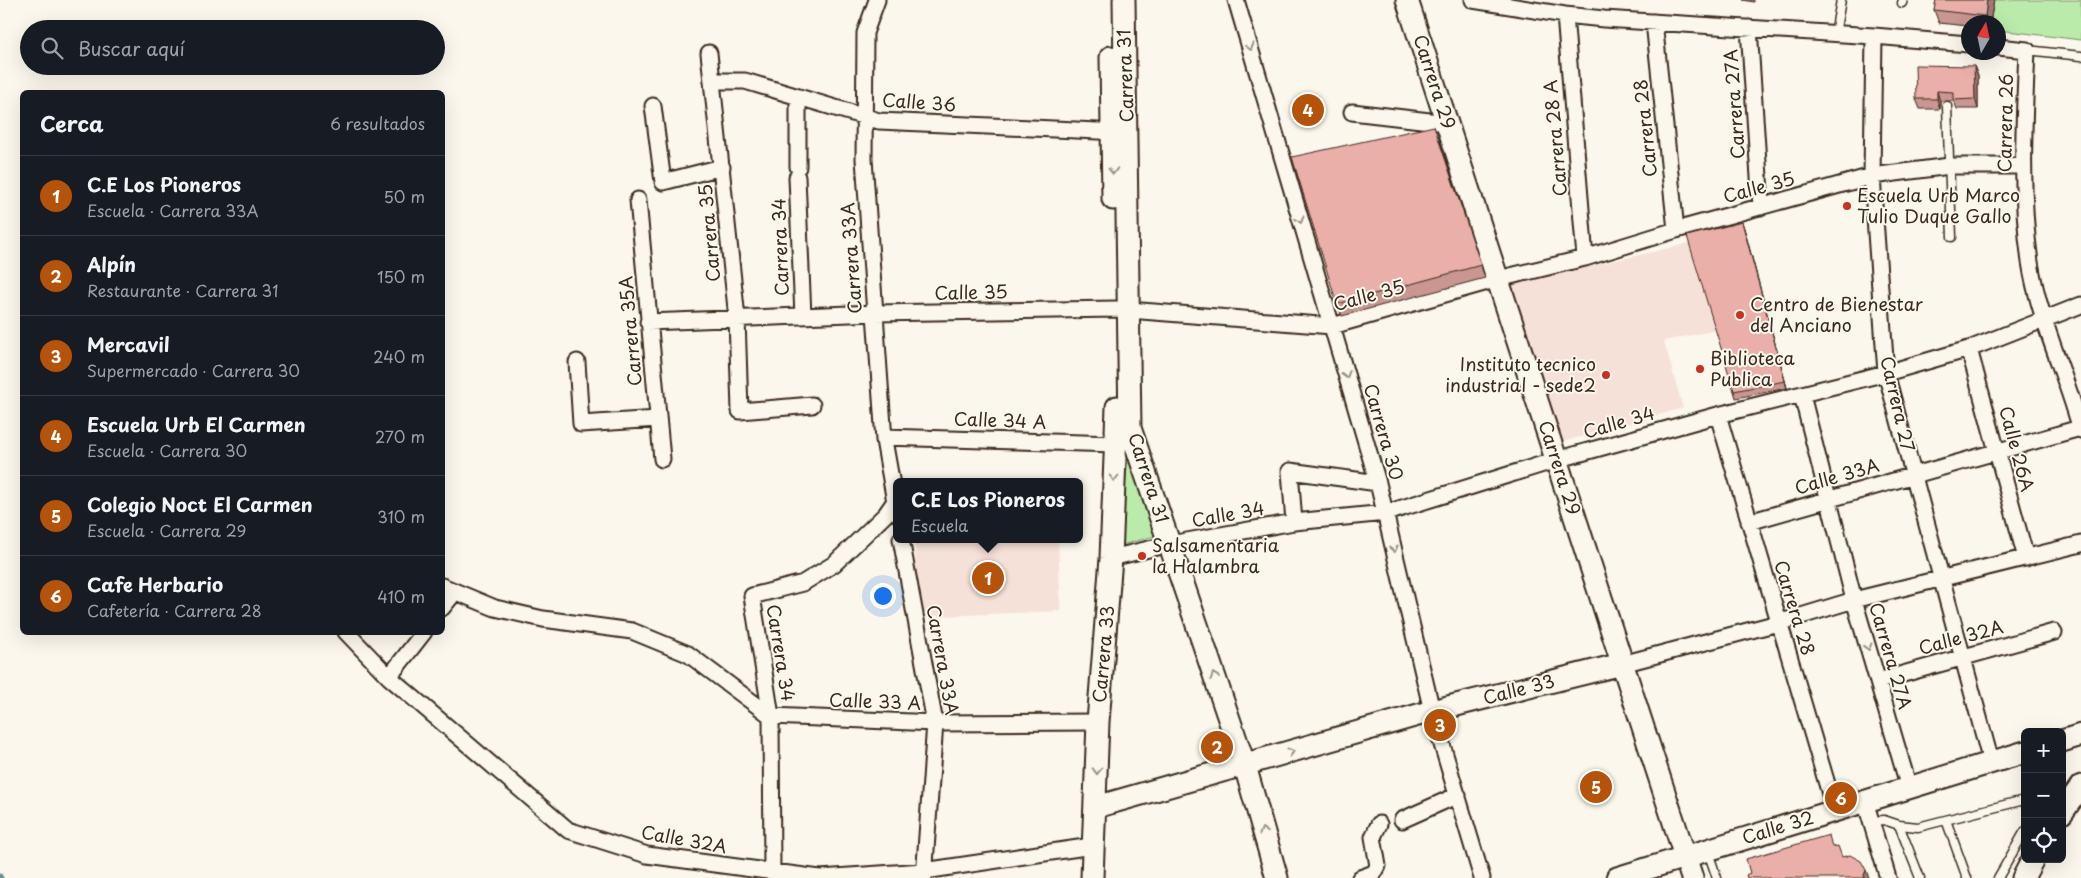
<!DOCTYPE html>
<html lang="es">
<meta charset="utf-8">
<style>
:root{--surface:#171b24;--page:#20242c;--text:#f1f3f6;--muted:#9ea1a6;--line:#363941;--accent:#b45309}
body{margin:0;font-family:"Playpen Sans",sans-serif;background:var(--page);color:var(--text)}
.controls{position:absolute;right:15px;bottom:15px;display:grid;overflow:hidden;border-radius:8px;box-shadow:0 5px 20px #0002}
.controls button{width:45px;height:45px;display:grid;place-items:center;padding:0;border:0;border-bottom:1px solid var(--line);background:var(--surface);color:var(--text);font:25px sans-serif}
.compass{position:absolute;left:1961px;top:15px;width:45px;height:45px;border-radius:50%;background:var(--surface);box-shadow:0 5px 20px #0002;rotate:9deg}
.you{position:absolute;left:882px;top:595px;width:18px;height:18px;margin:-12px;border:4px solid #fff;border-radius:50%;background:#1a73e8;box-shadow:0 0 0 8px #1a73e833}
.badge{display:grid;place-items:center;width:32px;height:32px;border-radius:50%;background:var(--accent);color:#fff;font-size:16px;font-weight:700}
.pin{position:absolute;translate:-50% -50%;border:2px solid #fff;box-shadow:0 1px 5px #0006}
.popup{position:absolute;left:893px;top:478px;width:190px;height:65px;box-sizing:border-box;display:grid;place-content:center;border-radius:8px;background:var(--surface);filter:drop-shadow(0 1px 4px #0005);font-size:16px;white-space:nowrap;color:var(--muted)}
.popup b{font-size:19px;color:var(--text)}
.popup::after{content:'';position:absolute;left:50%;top:100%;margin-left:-10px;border:10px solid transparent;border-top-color:var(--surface)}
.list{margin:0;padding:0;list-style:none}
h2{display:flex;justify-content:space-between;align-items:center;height:65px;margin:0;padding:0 20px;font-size:21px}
h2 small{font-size:16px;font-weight:400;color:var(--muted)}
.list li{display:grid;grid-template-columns:32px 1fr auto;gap:15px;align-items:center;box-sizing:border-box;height:80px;padding:0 20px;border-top:1px solid var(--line)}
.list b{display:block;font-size:19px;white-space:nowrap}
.list p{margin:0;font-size:16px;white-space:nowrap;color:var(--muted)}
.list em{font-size:16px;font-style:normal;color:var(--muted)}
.icon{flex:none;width:28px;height:28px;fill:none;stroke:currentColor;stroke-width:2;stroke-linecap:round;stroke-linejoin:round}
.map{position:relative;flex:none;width:2081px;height:878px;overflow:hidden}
.search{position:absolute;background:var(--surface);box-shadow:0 5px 20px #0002;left:20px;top:20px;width:425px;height:55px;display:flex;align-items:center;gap:12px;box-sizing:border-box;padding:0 18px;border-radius:28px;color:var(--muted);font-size:19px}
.panel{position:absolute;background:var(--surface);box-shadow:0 5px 20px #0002;left:20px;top:90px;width:425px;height:545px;border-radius:8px}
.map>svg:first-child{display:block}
</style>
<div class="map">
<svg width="2081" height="878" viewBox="0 0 2081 878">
<rect width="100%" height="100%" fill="#fbf7ec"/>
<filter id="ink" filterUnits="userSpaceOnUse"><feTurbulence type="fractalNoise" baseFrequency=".02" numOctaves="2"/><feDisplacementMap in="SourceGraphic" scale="10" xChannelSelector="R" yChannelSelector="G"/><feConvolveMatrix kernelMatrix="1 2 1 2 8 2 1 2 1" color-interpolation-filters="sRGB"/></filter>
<g filter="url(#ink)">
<path fill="#f6e1d8" d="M1690 243 1717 330 1664 341 1683 408 1562 442 1507 286Z
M1058 539 1061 611 918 617 915 544Z"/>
<path fill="#baebaa" stroke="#7a8a64" d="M1994 0H2081V40L1999 30 1998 22H1990Z
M1128 452 1159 535 1121 545Z"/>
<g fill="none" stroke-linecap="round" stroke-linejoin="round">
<path stroke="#689192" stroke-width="5" d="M0 876 1 878"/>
<defs>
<path id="lane" d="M1902 3 1903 0
M1835 34 1841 0
M2027 50 2081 56
M1947 106 1952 237
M1946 820 1967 878
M1872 821 1884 820 1899 825 1918 827 2024 800 2025 803
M1899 825 1920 878
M1708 852 1717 878
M1998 878 2025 831"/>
<path id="street" d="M877 0 865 33 864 159 884 440 897 513
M1236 0 1378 483 1432 711 1482 878
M1473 0 1565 15 1604 19 1874 36 1968 44
M1565 15 1585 258
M1654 22 1676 230
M1749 28 1761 207
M1874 36 1872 176 1886 373 1991 762
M1998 47 2027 50C2024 121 2020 192 2030 262 2039 320 2066 374 2081 430
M709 53 737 318 740 411 812 405
M713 81H745L879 121 1120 132
M653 106 663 182 722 167
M1352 112 1447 123
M798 167V97
M797 177 803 316
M638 200 662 459
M648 322 875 313 1116 309 1332 326 1498 279 1585 258 1676 230 1872 176 1950 166H2022
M1969 349 2026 558
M577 362 581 424 658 419
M1802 395 1854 600 1909 788
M1718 415 1835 811
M884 437 1115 444
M1294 522 1290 471 1378 483
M1749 522 2080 428
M901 539 935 723 924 878
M1111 558 1170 544 1294 522 1386 513 1556 460 1718 415 1886 373 1969 349 2081 305
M442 586 495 608 543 619 632 631 688 654 771 716
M442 608 455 592
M346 632 389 677 568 830 647 855 820 878 924 871 1092 846
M1622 664 1778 623 1854 600 2081 544
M389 677 424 632
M1878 681 2054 632
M771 716 935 723 1098 722
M1865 801 1888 878
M1402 820 1458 795
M772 872 771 716 752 596 803 583 834 564 886 514 895 501
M1360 878 1374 873 1378 866 1373 837 1379 824"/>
<path id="secondary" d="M1124 0 1130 428 1245 766 1277 878
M1407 0 1692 878
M1111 57 1113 199
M2062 741 2081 735
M1096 807 1432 711 1622 664
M2062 813 2081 786
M1092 878 1098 722 1111 558 1117 407
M1617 878 2025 752
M2023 878 2033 859"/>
</defs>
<use href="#lane" stroke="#3b2a1e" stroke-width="11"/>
<use href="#street" stroke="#3b2a1e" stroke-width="19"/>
<use href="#secondary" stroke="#3b2a1e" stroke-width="25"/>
<use href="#lane" stroke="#fbf7ec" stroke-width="8"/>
<use href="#street" stroke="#fbf7ec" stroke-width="15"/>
<use href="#secondary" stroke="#fbf7ec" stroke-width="21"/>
</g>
<path fill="#c99691" stroke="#3b2a1e" d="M1743 0H1754V2Z
M1936 0H1994L1990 22H1968V26L1939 23 1934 10Z
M1974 66 1978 76V109H1957L1954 101H1940V109H1920L1916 99Z
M1439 139 1485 278 1342 316 1337 304Z
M1744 228 1787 388 1736 398 1734 391Z"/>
<path fill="#a47a76" stroke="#3b2a1e" d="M1987 0H1994L1990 22H1987L1985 16Z
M1974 66 1978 76V109L1975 99Z
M1937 91 1940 101V109L1937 99Z
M1742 222 1744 228 1787 388 1785 381Z
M1866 870 1869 878H1863Z"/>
<path fill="#eaafa9" stroke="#3b2a1e" d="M1936 0H1987L1985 16 1934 10Z
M1915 65 1974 66 1975 99 1953 100V92L1937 91V99H1916Z
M1434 126 1481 265 1337 304 1292 157Z
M1742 222 1785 381 1734 391 1687 236Z
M1829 835 1832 847 1838 846 1842 857 1850 855 1861 861 1866 870 1863 878H1747L1746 875 1750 873 1746 859Z"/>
<defs><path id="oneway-chevron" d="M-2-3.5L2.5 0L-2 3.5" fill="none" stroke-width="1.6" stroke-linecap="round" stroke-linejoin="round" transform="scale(1.25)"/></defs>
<g stroke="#9b9085">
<use href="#oneway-chevron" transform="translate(1250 47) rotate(74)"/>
<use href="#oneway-chevron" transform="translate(1113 171) rotate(88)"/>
<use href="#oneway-chevron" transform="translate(1300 220) rotate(74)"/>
<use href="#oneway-chevron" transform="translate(1346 375) rotate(73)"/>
<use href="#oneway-chevron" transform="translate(1114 478) rotate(92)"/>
<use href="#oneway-chevron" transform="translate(1394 549) rotate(77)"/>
<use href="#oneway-chevron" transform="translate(1868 647) rotate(73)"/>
<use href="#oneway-chevron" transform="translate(1214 676) rotate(-109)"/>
<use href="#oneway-chevron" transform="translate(1291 752) rotate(-16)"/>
<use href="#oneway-chevron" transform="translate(1097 771) rotate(91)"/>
<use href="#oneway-chevron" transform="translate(1263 831) rotate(-106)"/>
</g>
</g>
<g fill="#c8321e" stroke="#fbf7ec" stroke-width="2">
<circle cx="1847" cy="206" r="5"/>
<circle cx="1740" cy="315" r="5"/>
<circle cx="1700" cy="369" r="5"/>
<circle cx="1606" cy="375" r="5"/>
<circle cx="1142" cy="556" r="5"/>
</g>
<g text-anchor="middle" stroke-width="4" stroke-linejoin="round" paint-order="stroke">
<g font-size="18" fill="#3b2a1e" stroke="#fbf7ec">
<text transform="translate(1126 76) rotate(-92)" y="6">Carrera 31</text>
<text transform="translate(1434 82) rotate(72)" y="6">Carrera 29</text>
<text transform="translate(919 103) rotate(4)" y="6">Calle 36</text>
<text transform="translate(1735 104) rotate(-94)" y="6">Carrera 27A</text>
<text transform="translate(2006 123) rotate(-89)" y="6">Carrera 26</text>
<text transform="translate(1646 128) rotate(-96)" y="6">Carrera 28</text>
<text transform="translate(1556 138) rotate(-95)" y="6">Carrera 28 A</text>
<text transform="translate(1759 188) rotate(-15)" y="6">Calle 35</text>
<text transform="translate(710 233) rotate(-95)" y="6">Carrera 35</text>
<text transform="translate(781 247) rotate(-92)" y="6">Carrera 34</text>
<text transform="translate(852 258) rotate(-94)" y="6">Carrera 33A</text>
<text transform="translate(971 293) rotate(-1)" y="6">Calle 35</text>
<text transform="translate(1369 296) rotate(-15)" y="6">Calle 35</text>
<text transform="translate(631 331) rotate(-95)" y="6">Carrera 35A</text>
<text transform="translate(1897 404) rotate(77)" y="6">Carrera 27</text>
<text transform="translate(1000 421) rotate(2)" y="6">Calle 34 A</text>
<text transform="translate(1619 423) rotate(-16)" y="6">Calle 34</text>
<text transform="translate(1383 432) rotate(74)" y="6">Carrera 30</text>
<text transform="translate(2016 449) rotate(75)" y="6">Calle 26A</text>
<text transform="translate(1559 468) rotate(72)" y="6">Carrera 29</text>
<text transform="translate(1837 477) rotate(-16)" y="6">Calle 33A</text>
<text transform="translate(1148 478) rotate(72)" y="6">Carrera 31</text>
<text transform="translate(1228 515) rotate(-10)" y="6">Calle 34</text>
<text transform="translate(1794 608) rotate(73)" y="6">Carrera 28</text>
<text transform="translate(1961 638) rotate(-15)" y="6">Calle 32A</text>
<text transform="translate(780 653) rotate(81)" y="6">Carrera 34</text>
<text transform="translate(1104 654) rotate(-85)" y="6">Carrera 33</text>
<text transform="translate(1890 656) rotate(74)" y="6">Carrera 27A</text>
<text transform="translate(942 660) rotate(80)" y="6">Carrera 33A</text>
<text transform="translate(1519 690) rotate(-14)" y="6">Calle 33</text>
<text transform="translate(875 702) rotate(2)" y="6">Calle 33 A</text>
<text transform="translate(1778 828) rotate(-17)" y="6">Calle 32</text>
<text transform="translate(684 840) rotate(10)" y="6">Calle 32A</text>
</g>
<g font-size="18" fill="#3b2a1e" stroke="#fbf7ec" text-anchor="start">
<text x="1857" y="202">Escuela Urb Marco<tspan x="1857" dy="21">Tulio Duque Gallo</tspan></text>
<text x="1750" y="311">Centro de Bienestar<tspan x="1750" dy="21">del Anciano</tspan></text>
<text x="1710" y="365">Biblioteca<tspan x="1710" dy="21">Publica</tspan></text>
<text x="1596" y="371" text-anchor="end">Instituto tecnico<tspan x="1596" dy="21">industrial - sede2</tspan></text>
<text x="1152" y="552">Salsamentaria<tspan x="1152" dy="21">la Halambra</tspan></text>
</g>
</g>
</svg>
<div class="controls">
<button>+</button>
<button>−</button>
<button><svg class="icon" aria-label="locate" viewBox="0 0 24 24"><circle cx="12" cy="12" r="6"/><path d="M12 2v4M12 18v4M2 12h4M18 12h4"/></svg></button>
</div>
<svg class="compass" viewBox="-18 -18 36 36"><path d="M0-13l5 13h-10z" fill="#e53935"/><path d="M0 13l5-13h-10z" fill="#9ea1a6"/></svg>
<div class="you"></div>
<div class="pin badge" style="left:988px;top:578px">1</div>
<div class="popup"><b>C.E Los Pioneros</b>Escuela</div>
<div class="pin badge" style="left:1217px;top:747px">2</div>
<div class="pin badge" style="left:1440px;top:725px">3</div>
<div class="pin badge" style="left:1308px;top:110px">4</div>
<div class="pin badge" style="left:1596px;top:787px">5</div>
<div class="pin badge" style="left:1841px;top:798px">6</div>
<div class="search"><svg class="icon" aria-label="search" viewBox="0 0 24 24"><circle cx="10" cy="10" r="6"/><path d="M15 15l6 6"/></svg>Buscar aquí</div>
<section class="panel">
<h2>Cerca<small>6 resultados</small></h2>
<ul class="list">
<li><span class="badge">1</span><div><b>C.E Los Pioneros</b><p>Escuela · Carrera 33A</p></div><em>50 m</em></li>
<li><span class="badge">2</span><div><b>Alpín</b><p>Restaurante · Carrera 31</p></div><em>150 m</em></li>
<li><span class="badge">3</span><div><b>Mercavil</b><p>Supermercado · Carrera 30</p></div><em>240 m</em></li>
<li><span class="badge">4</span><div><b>Escuela Urb El Carmen</b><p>Escuela · Carrera 30</p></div><em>270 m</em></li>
<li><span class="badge">5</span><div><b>Colegio Noct El Carmen</b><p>Escuela · Carrera 29</p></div><em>310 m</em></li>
<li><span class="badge">6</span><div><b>Cafe Herbario</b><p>Cafetería · Carrera 28</p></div><em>410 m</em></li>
</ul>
</section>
</div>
